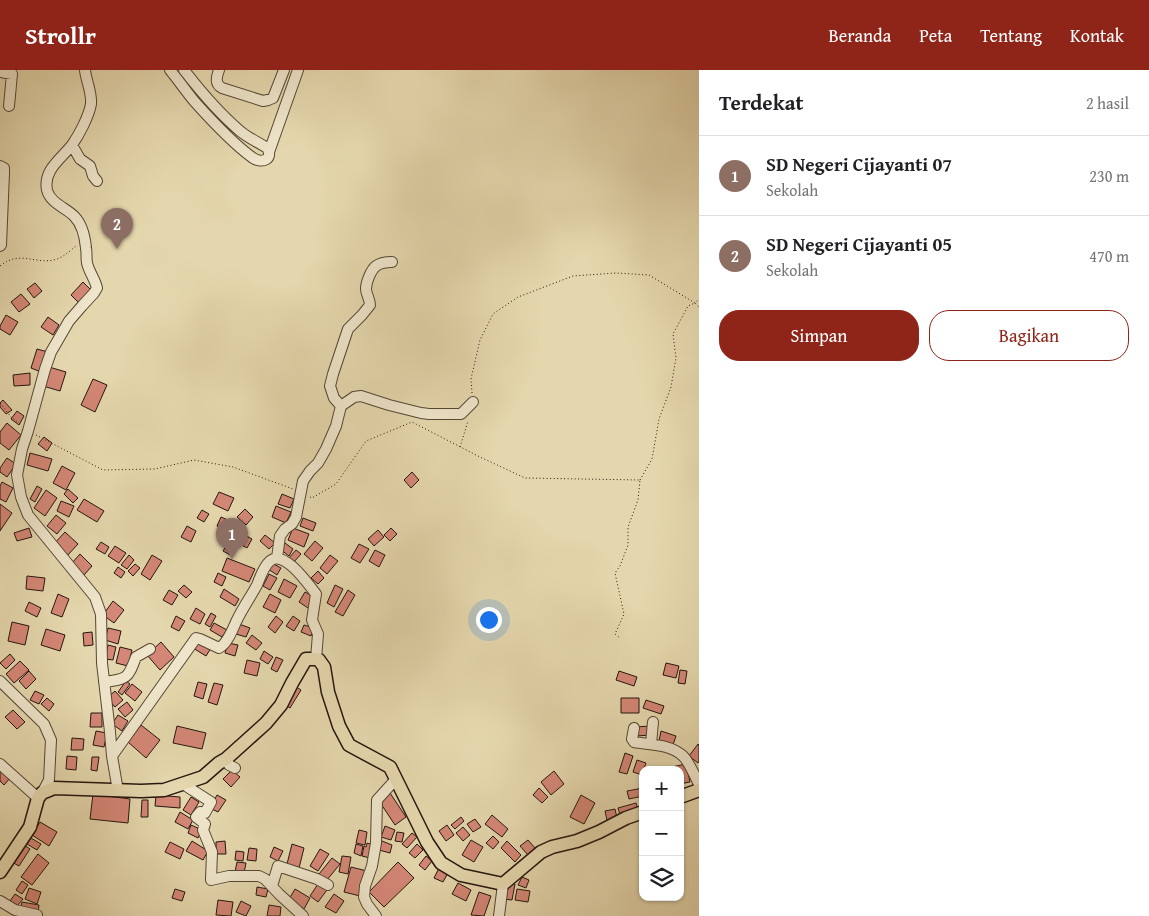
<!DOCTYPE html>
<html lang="id">
<meta charset="utf-8">
<style>
:root{--surface:#fff;--page:#f6f6f6;--text:#202124;--muted:#757577;--line:#e0e0e0;--accent:#8f2418}
body{margin:0;font-family:"Gentium Book Plus",serif;background:var(--page);color:var(--text)}
.controls{position:absolute;right:15px;bottom:15px;display:grid;overflow:hidden;border-radius:10px;box-shadow:0 1px 4px #0004}
.controls button{width:45px;height:45px;display:grid;place-items:center;padding:0;border:0;border-bottom:1px solid var(--line);background:var(--surface);color:var(--text);font:25px sans-serif}
.you{position:absolute;left:488px;top:549px;width:18px;height:18px;margin:-12px;border:4px solid #fff;border-radius:50%;background:#1a73e8;box-shadow:0 0 0 8px #1a73e833}
.badge{display:grid;place-items:center;width:32px;height:32px;border-radius:50%;background:var(--accent);color:#fff;font-size:16px;font-weight:700}
.pin{position:absolute;translate:-50% -41px;filter:drop-shadow(0 1px 2px #0008)}
.pin::after{content:'';position:absolute;top:26px;width:18px;height:15px;background:inherit;clip-path:polygon(0 0,100% 0,50% 100%)}
.list{margin:0;padding:0;list-style:none}
h2{display:flex;justify-content:space-between;align-items:center;height:65px;margin:0;padding:0 20px;font-size:21px}
h2 small{font-size:16px;font-weight:400;color:var(--muted)}
.list li{display:grid;grid-template-columns:32px 1fr auto;gap:15px;align-items:center;box-sizing:border-box;height:80px;padding:0 20px;border-top:1px solid var(--line)}
.list b{display:block;font-size:19px;white-space:nowrap}
.list p{margin:0;font-size:16px;white-space:nowrap;color:var(--muted)}
.list em{font-size:16px;font-style:normal;color:var(--muted)}
.actions{display:flex;gap:10px;padding:15px 20px}
.actions a{flex:1;padding:11px 0;border:1px solid var(--accent);border-radius:20px;text-align:center;font-size:18px;color:var(--accent)}
.actions .main{background:var(--accent);color:#fff}
.icon{flex:none;width:28px;height:28px;fill:none;stroke:currentColor;stroke-width:2;stroke-linecap:round;stroke-linejoin:round}
.map{position:relative;flex:none;width:699px;height:846px;overflow:hidden}
header{display:flex;align-items:center;gap:30px;box-sizing:border-box;height:70px;padding:0 25px;background:var(--accent);color:#fff}
header strong{font-size:24px}
nav{display:flex;gap:28px;margin-inline-start:auto;font-size:18px}
main{display:flex}
aside{flex:1;background:var(--surface)}
.map>svg:first-child{display:block}
</style>
<header>
<strong>Strollr</strong>
<nav><a>Beranda</a><a>Peta</a><a>Tentang</a><a>Kontak</a></nav>
</header>
<main>
<div class="map">
<svg width="699" height="846" viewBox="0 0 699 846">
<rect width="100%" height="100%" fill="#e5d7ad"/>
<filter id="stains"><feTurbulence type="fractalNoise" baseFrequency=".004" numOctaves="4"/><feColorMatrix values="0 0 0 0 .2 0 0 0 0 .09 0 0 0 0 .02 0 0 0 .5 -.17"/></filter>
<radialGradient id="worn" r=".72"><stop offset=".6" stop-color="#630" stop-opacity="0"/><stop offset="1" stop-color="#630" stop-opacity=".3"/></radialGradient>
<path fill="#d48776" stroke="#25160f" d="M83 212 93 222 81 235 71 225Z
M35 213 42 221 34 228 27 219Z
M21 224 30 234 19 242 11 232Z
M6 245 18 252 10 265 0 259V256Z
M48 247 59 255 53 265 41 257Z
M37 279 48 282 41 302 31 298Z
M49 297 66 302 60 321 43 316Z
M30 303V315L14 316 13 305Z
M93 309 107 315 95 342 81 335Z
M3 330 12 340 6 344 0 337V333Z
M17 341 24 346 19 355 11 349Z
M7 353 21 365 9 380 0 373V362Z
M44 367 52 373 47 381 38 374Z
M30 383 52 389 48 401 27 395Z
M7 388 16 394 7 407 0 402V398Z
M62 396 75 403 66 420 53 413Z
M412 402 419 410 411 418 404 410Z
M2 412 13 418 6 432 0 429V416Z
M37 416 42 419 35 432 30 429Z
M68 419 78 428 73 433 64 424Z
M46 420 57 428 45 446 34 438Z
M219 422 234 428 228 441 213 434Z
M282 424 294 429 290 438 278 434Z
M84 429 104 441 97 452 77 440Z
M61 431 74 436 69 447 57 441Z
M0 434 12 443 0 461Z
M276 436 291 442 286 453 272 447Z
M245 439 253 447 246 455 237 447Z
M202 440 209 444 204 452 197 448Z
M56 445 66 453 57 464 47 456Z
M221 447 230 451 226 460 217 456Z
M303 448 316 453 313 461 300 456Z
M187 456 196 461 191 472 181 467Z
M29 458 32 467 17 471 14 463Z
M293 458 309 464 304 477 288 470Z
M391 458 397 464 390 471 384 465Z
M234 459 252 469 247 478 229 468Z
M378 460 384 467 374 476 368 469Z
M65 462 78 474 66 487 53 475Z
M265 465 275 473 269 479 260 471Z
M315 471 323 478 312 491 304 484Z
M101 472 109 477 105 484 96 479Z
M228 473 237 478 232 486 223 481Z
M285 473 293 479 289 486 280 479Z
M359 474 369 479 360 493 351 488Z
M115 476 126 483 119 493 108 486Z
M296 480 301 484 293 493 288 489Z
M375 480 385 485 379 497 369 491Z
M80 484 92 496 84 505 72 493Z
M129 485 134 490 127 499 121 495Z
M152 485 162 491 150 510 141 504Z
M330 485 338 491 327 504 320 498Z
M227 488 255 499 249 512 222 501Z
M272 493 281 498 277 505 268 499Z
M135 494 140 498 133 506 128 501Z
M118 497 125 502 121 508 114 503Z
M318 501 324 508 318 514 311 508Z
M218 503 226 507 222 516 214 512Z
M269 504 277 508 270 520 263 516Z
M27 506 45 508 43 521 26 519Z
M284 509 297 516 290 528 278 522Z
M184 515 192 522 186 528 178 521Z
M335 515 343 519 334 537 327 533Z
M224 519 239 529 235 536 220 527Z
M169 520 178 525 172 535 163 530Z
M348 520 355 525 343 546 335 542Z
M305 522 314 527 308 538 299 532Z
M58 524 69 529 62 547 51 543Z
M270 524 281 530 275 543 263 537Z
M113 531 124 540 114 553 103 545Z
M29 532 41 538 37 547 25 541Z
M196 538 205 544 200 554 190 549Z
M211 543 216 546 210 557 205 554Z
M176 546 185 551 179 561 171 557Z
M276 546 283 552 275 563 268 557Z
M293 546 300 551 294 561 286 556Z
M12 552 29 556 25 575 8 571Z
M214 553 227 560 222 567 210 560Z
M239 554 250 558 246 567 236 564Z
M304 555 314 558 311 566 301 562Z
M108 558 121 561 118 574 105 570Z
M46 559 65 565 60 581 41 575Z
M92 562 93 575 84 576 83 563Z
M252 565 262 573 256 580 246 573Z
M197 570 211 578 206 586 193 578Z
M161 572 174 587 160 600 147 585Z
M228 573 238 575 235 586 225 583Z
M108 575 116 577 113 590 105 589Z
M120 577 132 580 128 596 116 593Z
M264 581 273 587 268 594 260 589Z
M10 584 15 590 6 599 0 593Z
M276 587 283 590 277 602 271 599Z
M247 590 260 593 257 606 244 603Z
M20 591 29 600 14 613 6 604Z
M666 593 679 596 676 608 663 605Z
M680 600 687 601 685 614 678 613Z
M29 601 36 609 26 619 19 611Z
M619 601 637 607 634 616 616 610Z
M126 611 130 614 122 625 118 622Z
M198 612 207 614 203 629 194 626Z
M214 613 223 615 217 635 208 632Z
M132 614 142 622 135 631 125 623Z
M295 616 301 620 290 638 284 634Z
M35 621 44 625 39 634 30 630Z
M115 621 123 630 115 637 107 628Z
M47 628 54 634 49 641 41 634Z
M621 628H639V643H621Z
M646 630 664 636 661 644 643 638Z
M127 632 133 640 125 647 118 639Z
M13 640 25 652 17 659 5 647Z
M91 643H102V657H90Z
M118 645 128 651 122 661 112 654Z
M141 655 160 670 146 688 128 672Z
M177 656 206 663 202 679 173 673Z
M651 656 652 665 636 666 635 657Z
M96 661 107 663 104 677 93 675Z
M661 661 676 666 673 675 659 671Z
M72 668 84 669 83 680H71Z
M698 674 699 676V691L698 693 689 686Z
M625 683 633 686 627 704 619 702Z
M67 686 77 687 76 700 66 699Z
M92 687H99L97 701 91 700Z
M637 690 646 693 642 705 633 702Z
M686 694 690 712 680 714V700H667V698Z
M0 697 11 707 4 715 0 711Z
M232 700 240 707 231 717 223 709Z
M554 701 564 714 551 725 541 712Z
M539 718 548 727 542 733 533 725Z
M643 718V726L629 729 627 721Z
M390 723 406 747 395 755 379 731Z
M93 724 130 729 128 753 90 749Z
M156 725 180 727V738L155 736Z
M217 725 226 730 218 742 210 738Z
M581 725 595 733 584 754 570 747Z
M191 727 199 732 191 745 183 740Z
M142 730H148V747H141Z
M636 733 638 740 620 745 618 738Z
M615 739 617 748 607 750 605 741Z
M180 742 193 750 188 759 175 752Z
M492 745 508 759 502 767 485 754Z
M461 747 464 751 455 759 451 755Z
M475 749 481 757 473 762 467 754Z
M40 752 57 762 49 776 32 765Z
M191 755 202 760 198 768 188 763Z
M447 755 454 765 446 771 439 761Z
M385 756 395 760 391 770 381 767Z
M463 757 470 765 463 771 456 763Z
M359 760 367 762 365 775 356 773Z
M397 762 404 763 402 772 395 771Z
M412 763 417 767 407 778 402 774Z
M493 766 499 772 493 779 486 773Z
M31 768 41 774 37 780 27 774Z
M471 770 483 777 474 792 462 785Z
M528 770 535 778 528 785 520 776Z
M192 771 208 781 203 790 186 781Z
M225 771 226 784H216V772Z
M382 771 392 775 390 783 379 780Z
M507 771 521 785 515 792 501 778Z
M170 772 184 779 180 789 165 782Z
M21 773 30 779 19 796 10 791Z
M367 773 374 775 370 788 362 786 364 776 366 777Z
M292 774 304 778 299 798 287 794Z
M356 774 363 776 361 786 354 783Z
M417 774 423 780 415 788 409 783Z
M274 777 283 781 278 791 270 787Z
M249 778 257 779 256 791 247 790Z
M320 779 329 784 318 801 310 796Z
M236 781 244 782 243 791 235 790Z
M38 784 49 793 32 815 21 807Z
M342 786 351 787 348 804 339 802Z
M426 786 432 791 425 800 419 795Z
M332 788 340 794 327 810 319 804Z
M237 792 246 793 244 803 235 802Z
M398 792 414 808 384 837 369 822Z
M440 796 449 801 443 812 434 808Z
M351 797 367 801 360 826 344 822Z
M522 807 529 810 526 818 518 815Z
M22 811 28 815 22 824 16 820Z
M507 812 515 814 512 830 504 829Z
M458 813 471 820 466 831 452 824Z
M318 814 327 820 318 832 310 826Z
M257 817 268 819 266 827 256 825Z
M29 818 41 822 37 834 25 829Z
M175 819 185 822 182 831 172 828Z
M295 819 310 828 304 839 289 829Z
M517 819 530 821 528 832 515 830Z
M479 822 491 826 484 846 471 845Z
M15 824 23 829 17 836 10 831Z
M334 824 344 831 336 843 325 837Z
M218 830 233 832 231 846 216 845Z
M241 831 251 836 246 846 236 842Z
M22 832 39 835 38 843 20 840Z
M269 835 281 837 280 846H267Z"/>
<g fill="none" stroke-linecap="round" stroke-linejoin="round">
<defs>
<path id="minor" d="M85 0C86 11 92 22 91 34 89 46 79 65 72 75 61 89 43 100 47 120 50 133 66 138 74 146 82 154 85 167 86 178 87 183 86 188 87 193 89 202 95 209 97 218L94 223 82 236 69 251 51 282 45 299 28 361 22 379 17 405 21 427 28 445 95 527 101 544 102 593 110 662 112 686 118 721
M170 0C178 10 186 21 194 31 211 50 232 73 253 88 262 94 274 89 267 78 258 72 248 68 240 61 219 43 201 22 184 0
M219 0C216 8 215 14 222 18L263 31 268 30 273 28 284 0
M0 2 12 4 9 36
M72 75 80 89 90 96 93 106 97 111
M269 82 298 0
M0 96 4 98V103L1 175 0 176
M341 336 354 327 361 326 389 335 421 343 429 344H461L473 332
M277 488 280 466 285 459 292 454 296 447 303 411 310 401 318 393 326 379 336 356 341 336 334 328 330 316 333 304 348 259 362 245 370 235C370 229 366 224 366 219 366 212 371 200 376 196 380 193 387 192 392 192
M0 611 44 654 51 670 49 710 42 723
M104 612C128 609 128 608 136 587L150 579
M634 658 632 669 634 672C650 675 670 674 683 686 690 693 694 705 699 714
M651 674 653 652
M112 686 196 568 200 569 219 578C227 574 232 561 236 552 242 539 250 528 257 515 260 508 263 497 270 491 284 479 308 514 316 524L312 550 318 564 316 589
M226 689 229 695 235 698
M0 694 38 728
M183 714 211 732 205 743 200 742 196 747 205 754 203 760 212 782 211 810 229 806H259L265 809 279 824 303 846
M272 816 278 796 317 809 328 815
M0 831 15 840 37 845
M376 846 367 834 364 827 365 816 372 796 376 773 377 730 396 709
M499 846 503 814"/>
<path id="major" d="M680 727 699 720
M0 802 30 757 38 728 42 723 54 718 141 721 164 720 203 707 219 693 226 689 266 653 281 635 292 613 306 589H316L319 590 324 597 328 622 339 656 349 675 390 697 427 772 441 793 461 805 503 814 541 782 552 777 577 771 599 762 626 748 643 742"/>
</defs>
<use href="#minor" stroke="#554636" stroke-width="12"/>
<use href="#major" stroke="#25160f" stroke-width="15"/>
<path stroke="#25160f" stroke-width="1" stroke-dasharray="1 2.5" stroke-linecap="butt" d="M0 196C21 179 36 196 57 189 65 186 71 180 77 175
M472 323 471 309 480 270 493 244 518 227 573 206 616 203 649 205 695 233 699 229
M0 333 11 347 20 354
M36 365 103 400 155 399 194 390 233 397 293 419
M460 377 468 351
M640 410 652 389 659 349 671 317 676 288 673 264 688 236 695 233 699 237
M310 427 312 428 336 414 366 371 412 352 480 387 525 408 640 410 638 430 628 457V475L620 496 615 503 624 544 615 564 620 568"/>
<use href="#minor" stroke="#eee5ca" stroke-width="10"/>
<use href="#major" stroke="#e5d7ad" stroke-width="12"/>
</g>
<rect width="100%" height="100%" filter="url(#stains)"/>
<rect width="100%" height="100%" fill="url(#worn)"/>
</svg>
<div class="controls">
<button>+</button>
<button>−</button>
<button><svg class="icon" aria-label="layers" viewBox="0 0 24 24"><path d="M12 4l9 5-9 5-9-5zM3 14l9 5 9-5"/></svg></button>
</div>
<div class="you"></div>
<div class="pin badge" style="left:232px;top:489px;background:#8d6e63">1</div>
<div class="pin badge" style="left:117px;top:179px;background:#8d6e63">2</div>
</div>
<aside>
<h2>Terdekat<small>2 hasil</small></h2>
<ul class="list">
<li><span class="badge" style="background:#8d6e63">1</span><div><b>SD Negeri Cijayanti 07</b><p>Sekolah</p></div><em>230 m</em></li>
<li><span class="badge" style="background:#8d6e63">2</span><div><b>SD Negeri Cijayanti 05</b><p>Sekolah</p></div><em>470 m</em></li>
</ul>
<div class="actions"><a class="main">Simpan</a><a>Bagikan</a></div>
</aside>
</main>
